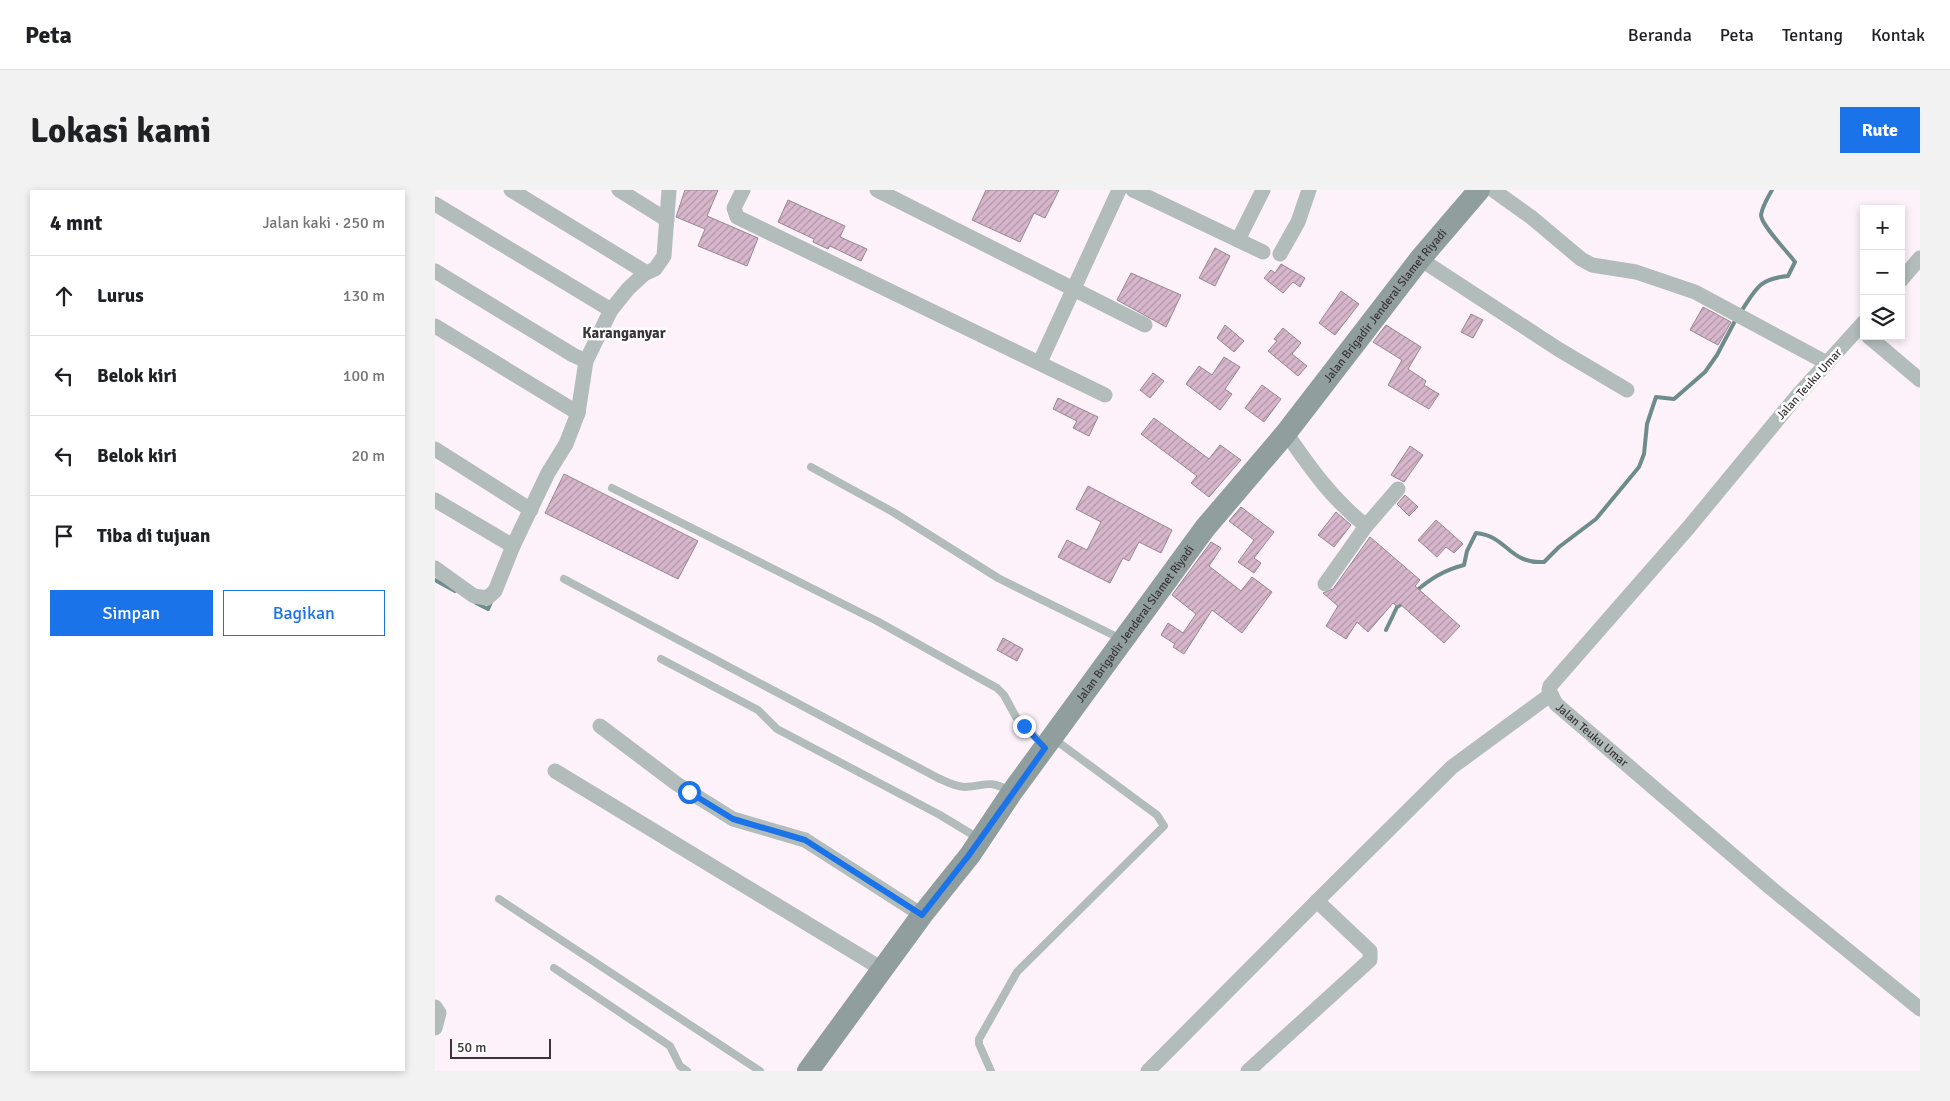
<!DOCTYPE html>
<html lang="id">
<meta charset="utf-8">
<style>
:root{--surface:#fff;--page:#f2f2f2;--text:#202124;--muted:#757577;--line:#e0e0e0;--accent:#1a73e8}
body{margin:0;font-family:Signika,sans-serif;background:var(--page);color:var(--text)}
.controls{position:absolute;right:15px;top:15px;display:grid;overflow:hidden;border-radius:0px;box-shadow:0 2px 8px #0003}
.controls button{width:45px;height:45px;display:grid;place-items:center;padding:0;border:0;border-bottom:1px solid var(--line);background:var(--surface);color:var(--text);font:25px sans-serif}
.scale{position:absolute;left:15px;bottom:12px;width:101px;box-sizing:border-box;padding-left:5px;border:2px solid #3b3438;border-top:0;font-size:14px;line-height:18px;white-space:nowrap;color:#3b3438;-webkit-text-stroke:4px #fff;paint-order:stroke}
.stop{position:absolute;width:15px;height:15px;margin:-11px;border:4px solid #1a73e8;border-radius:50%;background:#fff}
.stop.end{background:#1a73e8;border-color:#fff;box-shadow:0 1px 5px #0008}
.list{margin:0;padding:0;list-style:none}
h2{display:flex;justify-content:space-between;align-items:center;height:65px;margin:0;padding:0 20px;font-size:21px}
h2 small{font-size:16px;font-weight:400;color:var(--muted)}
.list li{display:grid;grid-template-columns:32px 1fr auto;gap:15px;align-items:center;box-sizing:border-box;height:80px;padding:0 20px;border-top:1px solid var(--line)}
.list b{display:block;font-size:19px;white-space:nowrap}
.list em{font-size:16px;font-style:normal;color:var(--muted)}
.actions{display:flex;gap:10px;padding:15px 20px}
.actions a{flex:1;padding:11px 0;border:1px solid var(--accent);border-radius:0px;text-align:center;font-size:18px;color:var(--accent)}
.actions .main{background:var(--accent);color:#fff}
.icon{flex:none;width:28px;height:28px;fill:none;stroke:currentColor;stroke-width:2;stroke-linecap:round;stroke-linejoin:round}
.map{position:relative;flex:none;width:1485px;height:881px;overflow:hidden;border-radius:0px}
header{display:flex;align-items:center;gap:30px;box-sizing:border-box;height:70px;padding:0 25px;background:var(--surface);border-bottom:1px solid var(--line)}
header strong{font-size:24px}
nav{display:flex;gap:28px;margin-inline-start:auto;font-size:18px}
.intro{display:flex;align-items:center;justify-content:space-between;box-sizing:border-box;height:120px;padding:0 30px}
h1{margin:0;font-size:35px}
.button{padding:12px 22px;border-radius:0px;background:var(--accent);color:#fff;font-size:18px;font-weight:700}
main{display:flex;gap:30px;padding:0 30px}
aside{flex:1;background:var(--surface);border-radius:0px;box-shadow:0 2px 8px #0003}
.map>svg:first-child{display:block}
</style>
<header>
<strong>Peta</strong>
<nav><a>Beranda</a><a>Peta</a><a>Tentang</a><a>Kontak</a></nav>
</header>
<div class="intro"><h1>Lokasi kami</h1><a class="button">Rute</a></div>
<main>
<aside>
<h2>4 mnt<small>Jalan kaki · 250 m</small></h2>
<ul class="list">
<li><svg class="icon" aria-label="ahead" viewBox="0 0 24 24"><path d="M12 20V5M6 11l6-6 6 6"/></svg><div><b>Lurus</b></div><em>130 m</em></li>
<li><svg class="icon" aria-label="left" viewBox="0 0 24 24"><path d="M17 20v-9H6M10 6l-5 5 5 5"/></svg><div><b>Belok kiri</b></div><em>100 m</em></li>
<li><svg class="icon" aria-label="left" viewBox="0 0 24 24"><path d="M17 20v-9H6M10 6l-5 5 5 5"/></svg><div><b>Belok kiri</b></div><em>20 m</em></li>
<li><svg class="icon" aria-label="arrive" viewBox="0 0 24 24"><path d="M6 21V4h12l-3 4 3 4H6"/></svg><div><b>Tiba di tujuan</b></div></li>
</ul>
<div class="actions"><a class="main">Simpan</a><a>Bagikan</a></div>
</aside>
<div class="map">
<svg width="1485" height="881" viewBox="0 0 1485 881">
<defs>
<pattern id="building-hatch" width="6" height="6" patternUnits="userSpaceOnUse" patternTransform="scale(1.25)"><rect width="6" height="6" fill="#d7b6cc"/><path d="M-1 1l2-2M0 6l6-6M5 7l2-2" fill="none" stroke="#b095a7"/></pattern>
</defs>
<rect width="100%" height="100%" fill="#fdf2f9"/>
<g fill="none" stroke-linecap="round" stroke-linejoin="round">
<path stroke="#6f8c8c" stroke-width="4" d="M1305 123C1321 100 1322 89 1353 86L1360 72C1353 62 1326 35 1326 25 1327 17 1333 7 1337 0
M0 390 20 401
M980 402C995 389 1009 380 1029 375L1032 361 1041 343C1073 346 1073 374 1109 372L1124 357 1161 329 1204 277 1209 264 1212 234 1221 207 1239 209 1270 182 1282 165 1301 129
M41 413 53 419 57 410
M951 440 962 417 969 412"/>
</g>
<path fill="url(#building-hatch)" stroke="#978792" d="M250 0H283L272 26 323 48 312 76 263 56 270 39 241 27Z
M551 0H624L610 28 599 23 585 52 537 30Z
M353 10 410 36 405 47 432 59 426 71 395 56 393 59 378 52 379 49 343 32Z
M780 58 795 66 780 96 764 88Z
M846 74 870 88 865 97 858 92 848 103 829 88 836 80 840 83Z
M696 83 746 105 731 137 682 110Z
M906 101 924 114 900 145 884 133Z
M1268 117 1296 132 1283 155 1255 140Z
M1036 124 1048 130 1038 148 1026 142Z
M790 135 809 151 799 162 782 148Z
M951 135 986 157 973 179 991 191 989 195 1004 204 994 219 953 195 967 170 938 152Z
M848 138 866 153 857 164 872 176 863 186 833 161 842 151 839 149Z
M789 167 805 177 790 199 797 204 785 220 751 194 764 176 777 185Z
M718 183 729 191 715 208 705 200Z
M827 195 846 209 829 232 810 218Z
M623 208 663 227 654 246 638 238 642 231 618 219Z
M719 228 774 269 785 255 806 270 774 307 756 293 762 286 706 244Z
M975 256 988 265 969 292 956 285Z
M129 284 263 351 243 389 110 323Z
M653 296 737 340 726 363 704 352 694 371 688 368 675 393 623 367 632 350 652 360 666 332 641 319Z
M970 305 983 317 974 326 962 314Z
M806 317 839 342 819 368 826 373 819 383 803 372 819 350 794 331Z
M901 322 916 335 899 357 883 345Z
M1001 330 1028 354 1019 363 1011 357 1002 367 983 350Z
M935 347 985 390 980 396 1025 436 1009 453 965 414 962 416 958 413 933 442 922 432 911 449 891 436 903 416 888 403 898 399Z
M776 352 786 358 774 376 806 401 817 387 837 402 807 443 777 420 749 464 738 457 740 454 726 445 733 433 748 443 761 424 737 405Z
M568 448 588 459 582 471 562 460Z"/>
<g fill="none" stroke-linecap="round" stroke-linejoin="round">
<path stroke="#b2bcbb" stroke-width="8" d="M376 277 458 322 563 388 686 449
M177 298 442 431 562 498 569 505 581 527 609 556
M129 389 503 588C512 592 520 597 530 597 552 596 552 589 575 601
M226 469 323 520 342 539 505 625 543 648
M64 709 325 881
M119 778 235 856 245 876 252 881
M556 881 544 854V849L582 782 729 636 722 625 619 549"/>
<g stroke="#b2bcbb" stroke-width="15">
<path d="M76 0 207 80 209 84"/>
<path d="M184 0 232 30"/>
<path d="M308 0 299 18 302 27 670 205"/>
<path d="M442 0 710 135"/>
<path d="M698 0 828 62"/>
<path d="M1058 0 1096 27 1146 69 1157 75 1201 82 1260 102 1392 173"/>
<path d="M0 14 176 120"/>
<path d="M803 50 828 0"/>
<path d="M845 64 863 32 874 0"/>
<path d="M985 69 1123 159 1192 200"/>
<path d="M0 81 138 165 151 171"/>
<path d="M1466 90 1485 68"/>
<path id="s1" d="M1429 132 1362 206 1254 337 1115 496 1114 500 1121 514 1337 699 1485 819"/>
<path d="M0 136 143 223 151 171 176 120 193 99 209 84 220 79 229 66 234 0"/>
<path d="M1433 146 1485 190"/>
<path d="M605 172 684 0"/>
<path d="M851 243C876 279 897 309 931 336"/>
<path d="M0 259 96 320"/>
<path d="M0 310 78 356 113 283 131 254 143 223"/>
<path d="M0 378 39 406 52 408 60 401 78 356"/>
<path d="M890 394 931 336 963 299"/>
<path d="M165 536 242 594 298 629 370 650 487 725"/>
<path d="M120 581 447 779"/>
<path d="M882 711 1017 577 1115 505"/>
<path d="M0 817 4 823 0 838"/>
<path d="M713 881 882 711 935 761V770L813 881"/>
</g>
<path stroke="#909f9e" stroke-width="22" id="s2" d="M373 881 487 725 535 665 577 602 770 338 851 243 985 69 1044 0"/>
</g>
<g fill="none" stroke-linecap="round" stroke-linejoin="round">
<path stroke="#1a73e8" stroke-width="6" d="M254 602 298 629 370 650 487 725 534 665 610 558 589 536"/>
</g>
<g text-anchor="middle" stroke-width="5" stroke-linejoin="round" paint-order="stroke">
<g font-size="12" fill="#3b3438" stroke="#fff">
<text dy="4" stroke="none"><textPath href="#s2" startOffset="959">Jalan Brigadir Jenderal Slamet Riyadi</textPath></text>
<text transform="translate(1374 194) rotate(-48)" y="4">Jalan Teuku Umar</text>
<text dy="4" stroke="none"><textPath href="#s2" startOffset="554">Jalan Brigadir Jenderal Slamet Riyadi</textPath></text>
<text dy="4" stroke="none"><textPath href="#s1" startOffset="548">Jalan Teuku Umar</textPath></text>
</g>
<g font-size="15" font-weight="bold" fill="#3b3438" stroke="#fff">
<text x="189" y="148">Karanganyar</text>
</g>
</g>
</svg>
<div class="controls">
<button>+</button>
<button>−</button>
<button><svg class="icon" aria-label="layers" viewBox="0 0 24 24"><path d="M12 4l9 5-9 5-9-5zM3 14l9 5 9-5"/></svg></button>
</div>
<div class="scale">50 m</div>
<div class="stop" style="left:254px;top:602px"></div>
<div class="stop end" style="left:589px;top:536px"></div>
</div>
</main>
